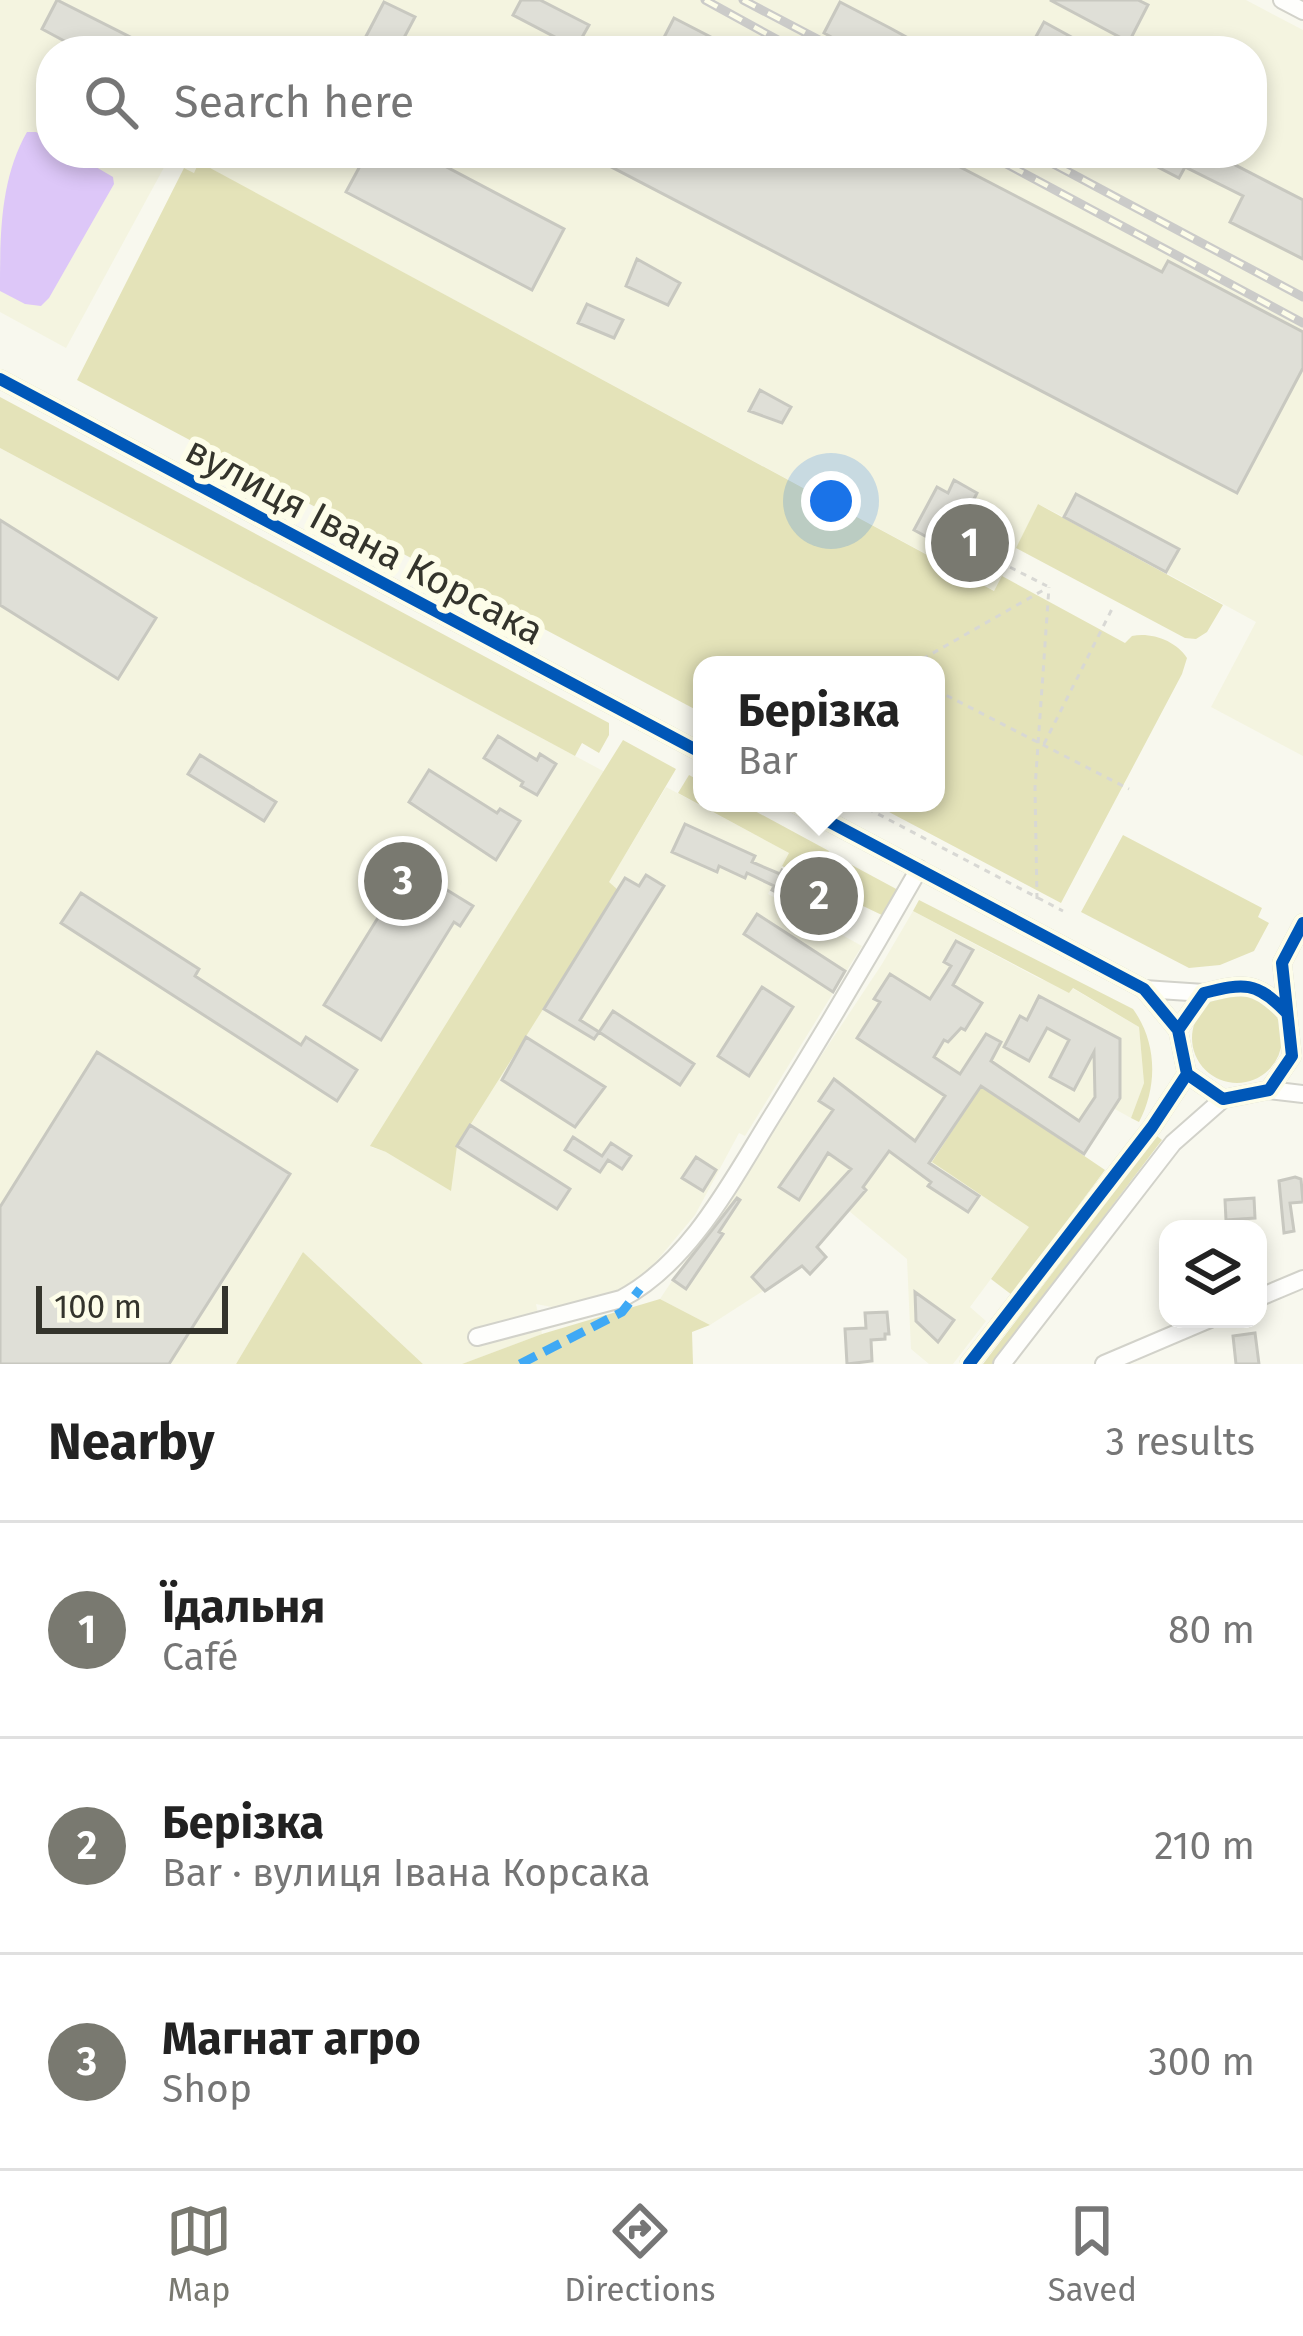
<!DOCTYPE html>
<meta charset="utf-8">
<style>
:root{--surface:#fff;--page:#f6f6f6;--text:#222;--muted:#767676;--line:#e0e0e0;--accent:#797970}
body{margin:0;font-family:"Fira Sans",sans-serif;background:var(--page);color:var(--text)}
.controls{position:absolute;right:36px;bottom:36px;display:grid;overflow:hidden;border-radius:24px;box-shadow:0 6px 18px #0003}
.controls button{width:108px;height:108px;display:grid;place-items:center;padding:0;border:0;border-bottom:3px solid var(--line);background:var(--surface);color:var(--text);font:60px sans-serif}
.scale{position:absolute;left:36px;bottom:30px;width:192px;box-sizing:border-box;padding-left:12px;border:6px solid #34342c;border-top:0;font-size:33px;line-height:42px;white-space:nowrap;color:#34342c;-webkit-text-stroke:9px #fdfde9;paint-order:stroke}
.you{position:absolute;left:831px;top:501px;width:42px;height:42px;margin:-30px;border:9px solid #fff;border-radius:50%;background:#1a73e8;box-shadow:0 0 0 18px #1a73e833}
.badge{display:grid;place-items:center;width:78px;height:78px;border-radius:50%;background:var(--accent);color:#fff;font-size:39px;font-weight:700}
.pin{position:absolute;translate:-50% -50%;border:6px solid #fff;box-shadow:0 3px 12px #0006}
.popup{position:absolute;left:693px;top:656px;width:252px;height:156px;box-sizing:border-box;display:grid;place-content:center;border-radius:24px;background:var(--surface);filter:drop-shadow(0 3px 9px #0005);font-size:39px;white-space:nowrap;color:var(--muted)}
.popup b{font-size:45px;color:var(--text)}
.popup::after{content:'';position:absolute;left:50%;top:100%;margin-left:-24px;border:24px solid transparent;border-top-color:var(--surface)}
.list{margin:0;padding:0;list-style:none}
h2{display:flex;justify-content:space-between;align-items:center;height:156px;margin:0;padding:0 48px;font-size:51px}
h2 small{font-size:39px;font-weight:400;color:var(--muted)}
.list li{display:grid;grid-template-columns:78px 1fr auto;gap:36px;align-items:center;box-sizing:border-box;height:216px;padding:0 48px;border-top:3px solid var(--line)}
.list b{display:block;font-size:45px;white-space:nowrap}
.list p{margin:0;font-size:39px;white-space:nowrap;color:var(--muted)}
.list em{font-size:39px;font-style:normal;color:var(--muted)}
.icon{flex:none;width:66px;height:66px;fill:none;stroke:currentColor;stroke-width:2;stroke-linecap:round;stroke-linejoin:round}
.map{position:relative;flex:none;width:1303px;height:1364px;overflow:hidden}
.search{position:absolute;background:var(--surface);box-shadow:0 6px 18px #0003;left:36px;right:36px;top:36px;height:132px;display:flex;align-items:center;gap:30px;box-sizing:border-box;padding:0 42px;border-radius:48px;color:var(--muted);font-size:45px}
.sheet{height:804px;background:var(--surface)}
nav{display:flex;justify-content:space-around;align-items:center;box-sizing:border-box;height:168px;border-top:3px solid var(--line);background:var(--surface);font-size:33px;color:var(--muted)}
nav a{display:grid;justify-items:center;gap:6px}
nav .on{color:var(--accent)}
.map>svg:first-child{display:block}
</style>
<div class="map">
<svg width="1303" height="1364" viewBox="0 0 1303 1364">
<rect width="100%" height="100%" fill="#f8f8ee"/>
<path fill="#f4f4e0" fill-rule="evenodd" d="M0 0H1246L1303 30V756L1211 707 1256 622 1064 517 1038 504 995 591 200 163 194 173 168 160 66 348 0 312ZM51 51H1252V153H51Z
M0 448 605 772 371 1147 386 1152 456 1148 617 890 608 883 666 787 789 853 768 894 862 946 745 1136 739 1133 695 1215 639 1282 611 1297 556 1312 552 1307 536 1304 542 1334 462 1364H423L303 1252 236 1364H0Z
M913 911 1040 979 1072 988 1139 1027 1144 1083 1131 1118 1113 1108 1084 1154 970 1307 986 1321 953 1364H929L911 1349 907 1259 849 1211 797 1269 710 1325 660 1299 882 964Z"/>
<path fill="#e4e3b9" d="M199 162 994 591 1002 576 1125 643 1132 636C1152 632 1176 641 1187 658L1182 674 1061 903 872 803H936V665H702V713L77 380 184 168 194 173Z
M0 397 609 723V735L599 753 582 743 575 756 0 448Z
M1038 504 1223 605 1207 632 1196 639 1185 638 1016 548Z
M623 740 676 769 609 882 618 890 457 1146 451 1191 386 1152 370 1146Z
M689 775 702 782V803H740L829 851 812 882 782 866 789 853 678 793Z
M1123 835 1262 908 1258 917 1269 923 1254 951 1220 965 1189 968 1081 912Z
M835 856 900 891 886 917 819 885Z
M919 900 1133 1009C1157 1042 1158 1086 1139 1122L1131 1118 1144 1083 1139 1027 1073 988 1069 993 913 911Z
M1192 1038a45 45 0 1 1 90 0a45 45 0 1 1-90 0Z
M981 1086 1105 1170 1012 1295 991 1279 1029 1227 932 1162Z
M1157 1136 1162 1140 992 1364H983Z
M303 1252 423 1364H236Z
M660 1299 710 1325 692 1332 693 1364H462L542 1334Z"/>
<path fill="#ddc7f8" d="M27 132H36L51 141V153H72L113 177 114 184 49 298 41 306 25 304 0 291C0 236 0 179 27 132Z"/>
<path fill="#dfdfd7" stroke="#c8c8c0" stroke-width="3" d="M57 0 142 43 138 51H83L42 29Z
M521 0H540L589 25 576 48 513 15Z
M1050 0H1138L1148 5 1129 42Z
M384 2 415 17 397 51H375L362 44Z
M840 2 890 28 932 51H857L824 33Z
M674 18 738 51H657Z
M1044 22 1097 51H1045L1032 44Z
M367 153H420L564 229 532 290 346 192Z
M604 153H933L1162 272 1168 261 1303 332V368L1237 493 600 161Z
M1148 153H1212L1303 200V259L1230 222 1243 196 1185 167 1179 178 1144 160Z
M637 259 680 283 668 305 626 286Z
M587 304 623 320 614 338 578 323Z
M760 390 791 407 782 423 749 411Z
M954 480 977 493 971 505 990 516 967 559 914 530 937 487 948 493Z
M1076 494 1179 549 1166 572 1064 517Z
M0 520 156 618 118 679 0 605Z
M498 736 537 760 540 754 556 764 537 795 521 786 523 782 484 758Z
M200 755 276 802 264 821 188 774Z
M429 770 497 813 500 809 520 821 496 860 409 802Z
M685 824 755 856 752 862 780 874 782 870 849 902 839 922 772 890 774 886 747 873 745 878 719 866 717 872 672 852Z
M403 863 473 906 460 926 454 922 381 1040 324 1005 397 887 391 883Z
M646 875 664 886 580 1020 599 1032 594 1039 544 1009 625 878 639 886Z
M81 893 199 969 195 976 301 1045 306 1037 357 1070 337 1101 61 923Z
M757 914 845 971 833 992 744 934Z
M956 941 973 950 953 985 982 1003 965 1030 961 1028 948 1042 944 1040 934 1057 960 1074 986 1034 1001 1042 991 1061 1079 1121 1095 1097 1094 1052 1074 1090 1050 1077 1069 1040 1047 1028 1029 1061 1004 1047 1020 1016 1027 1020 1039 996 1120 1039V1098L1084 1154 981 1086 929 1163 979 1196 968 1212 928 1186 931 1182 889 1151 863 1187 866 1190 817 1247 826 1257 810 1274 802 1266 765 1291 752 1277 851 1169 828 1153 799 1200 779 1187 833 1110 819 1101 834 1079 915 1141 945 1096 857 1038 880 1002 874 999 890 974 930 999 951 966 944 962Z
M762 987 793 1007 749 1076 718 1056Z
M613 1011 694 1064 680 1085 599 1032Z
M526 1037 605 1087 575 1127 502 1080Z
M97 1052 290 1174 169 1364H0V1207Z
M470 1125 570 1189 557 1209 457 1146Z
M573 1137 602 1156 611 1143 631 1156 622 1169 608 1160 600 1172 565 1150Z
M696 1157 716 1170 703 1191 682 1178Z
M1295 1177 1301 1179 1303 1202 1290 1203 1294 1231 1284 1233 1279 1181Z
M737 1198 740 1200 719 1232 723 1234 686 1289 673 1280Z
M1254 1198 1255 1218 1226 1220 1225 1200Z
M915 1292 954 1320 938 1342 916 1321Z
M887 1312 889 1334H885V1339L871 1340 872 1361 847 1364 845 1329 866 1328 865 1313Z
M1255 1333 1259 1364H1236L1233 1336Z"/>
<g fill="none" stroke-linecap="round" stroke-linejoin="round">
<defs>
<path id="minor" d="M1282 0 1303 11
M0 379 702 753
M794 803 1144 989 1178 1030
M1144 989 1204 993
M1286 1012C1256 981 1244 983 1204 993L1178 1030 1187 1074 1223 1099 1269 1090 1292 1056 1282 963 1303 923
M1269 1090 1303 1094
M1258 1298 1303 1279
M477 1337 621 1299C693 1261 735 1174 777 1108 826 1029 873 950 919 869
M969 1364 1152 1127 1187 1074
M1002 1364 1173 1143 1223 1099
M1104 1364 1210 1319"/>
</defs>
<use href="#minor" stroke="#d2d2ca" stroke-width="20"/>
<path stroke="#d8d8d4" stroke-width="3" stroke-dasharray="6 6" stroke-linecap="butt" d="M978 551 1047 586
M912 665 1047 588
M936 690 1129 789
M1044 744 1113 607
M857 803 1063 911
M1037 899 1035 788 1049 587"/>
<use href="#minor" stroke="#fefefc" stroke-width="16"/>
<defs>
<path id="rail" d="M705 0 798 51
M743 0 840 51
M986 153 1303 323
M1033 153 1303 297"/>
</defs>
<use href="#rail" stroke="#cbcbc9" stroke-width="9"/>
<use href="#rail" stroke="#fdfde9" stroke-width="4.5" stroke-dasharray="14" stroke-linecap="butt"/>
<path stroke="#3fa9f5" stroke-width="9" stroke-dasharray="18 9" stroke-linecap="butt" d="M520 1364 622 1312 640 1289"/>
<defs>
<path id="cycleway" d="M0 379 702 753
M794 803 1144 989 1178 1030
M1286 1012C1256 981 1244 983 1204 993L1178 1030 1187 1074 1223 1099 1269 1090 1292 1056 1282 963 1303 923
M969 1364 1152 1127 1187 1074"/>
</defs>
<use href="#cycleway" stroke="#fdfde9" stroke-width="20"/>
<use href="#cycleway" stroke="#0057b8" stroke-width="12"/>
</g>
<g text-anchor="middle" stroke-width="12" stroke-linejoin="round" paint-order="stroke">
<g font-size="39" fill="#34342c" stroke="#fdfde9">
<text transform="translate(365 540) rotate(28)" y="14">вулиця Івана Корсака</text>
</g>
</g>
</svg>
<div class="controls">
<button><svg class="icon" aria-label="layers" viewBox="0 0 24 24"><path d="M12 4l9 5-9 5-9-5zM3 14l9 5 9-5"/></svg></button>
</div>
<div class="scale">100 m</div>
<div class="you"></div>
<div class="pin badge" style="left:970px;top:543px">1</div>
<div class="pin badge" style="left:819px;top:896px">2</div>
<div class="popup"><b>Берізка</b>Bar</div>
<div class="pin badge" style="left:403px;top:881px">3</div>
<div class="search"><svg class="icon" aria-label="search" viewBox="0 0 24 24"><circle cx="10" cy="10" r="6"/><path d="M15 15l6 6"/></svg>Search here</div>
</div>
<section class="sheet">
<h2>Nearby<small>3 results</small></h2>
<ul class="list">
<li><span class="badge">1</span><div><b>Їдальня</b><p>Café</p></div><em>80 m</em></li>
<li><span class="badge">2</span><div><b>Берізка</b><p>Bar · вулиця Івана Корсака</p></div><em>210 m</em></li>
<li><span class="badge">3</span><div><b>Магнат агро</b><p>Shop</p></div><em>300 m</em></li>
</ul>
</section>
<nav>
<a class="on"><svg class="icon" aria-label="map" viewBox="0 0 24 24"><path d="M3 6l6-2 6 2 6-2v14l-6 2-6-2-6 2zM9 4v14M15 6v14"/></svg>Map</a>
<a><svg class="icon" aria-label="directions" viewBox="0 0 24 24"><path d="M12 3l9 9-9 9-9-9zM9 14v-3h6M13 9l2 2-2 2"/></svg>Directions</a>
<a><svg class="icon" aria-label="saved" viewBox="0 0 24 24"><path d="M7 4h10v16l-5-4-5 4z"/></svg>Saved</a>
</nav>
